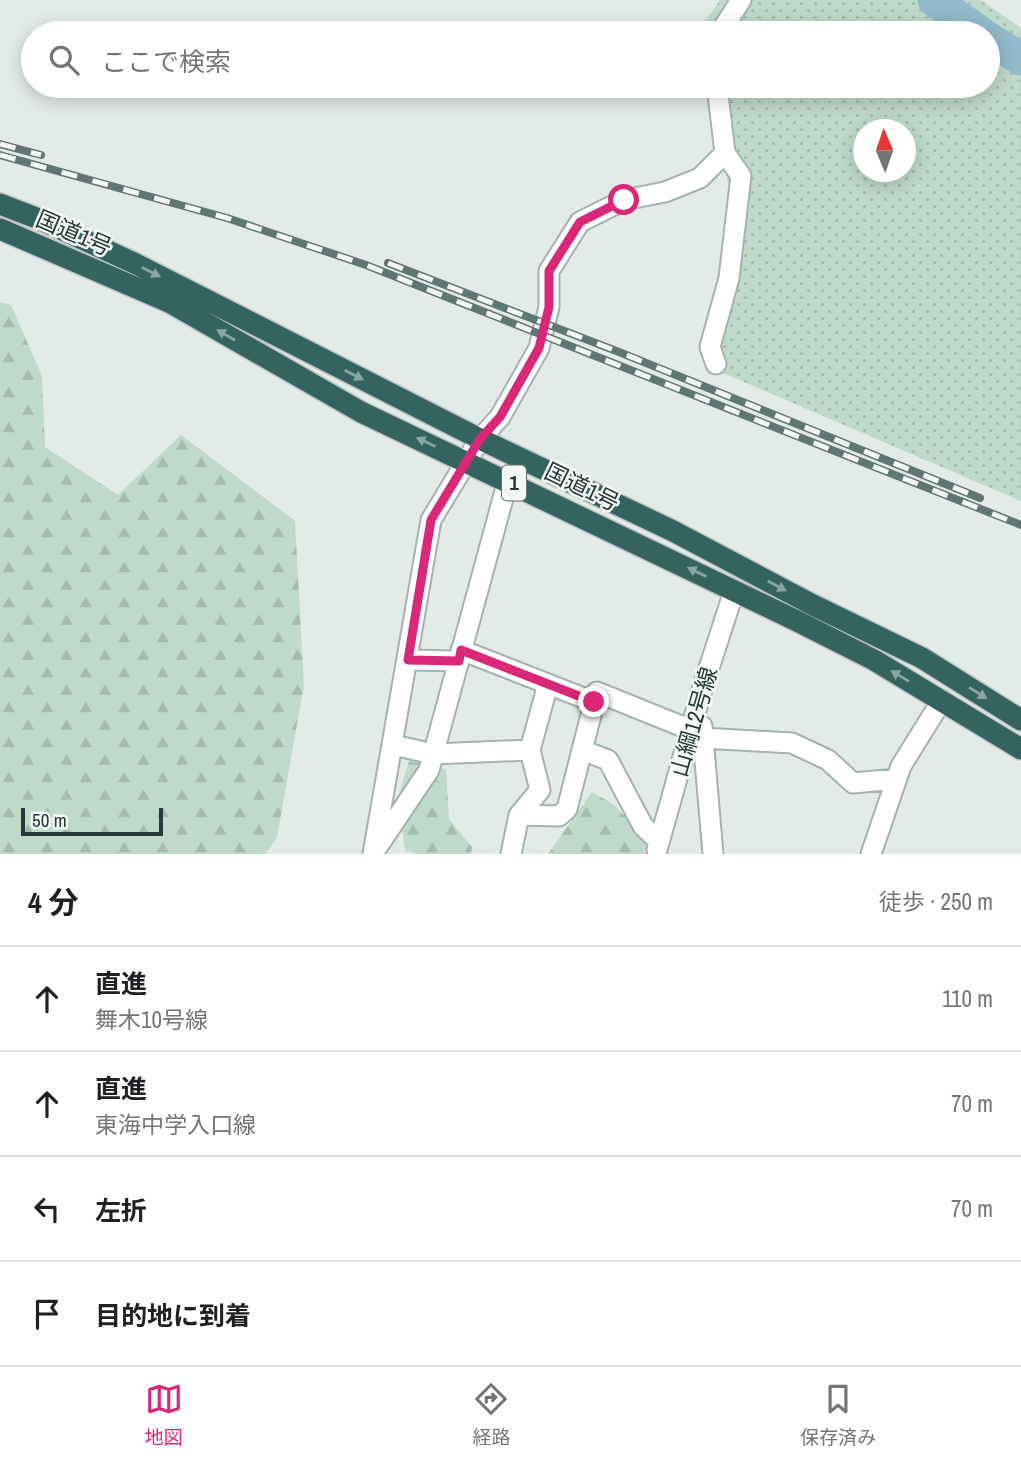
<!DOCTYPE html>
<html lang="ja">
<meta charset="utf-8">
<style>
:root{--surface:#fff;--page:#f6f6f6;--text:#202124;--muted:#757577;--line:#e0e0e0;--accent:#db2777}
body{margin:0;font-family:"Archivo Narrow","Noto Sans JP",sans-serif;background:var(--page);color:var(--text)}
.compass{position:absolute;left:853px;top:119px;width:63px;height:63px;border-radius:50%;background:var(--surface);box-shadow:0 4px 18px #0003;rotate:358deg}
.scale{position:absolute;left:21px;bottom:18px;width:142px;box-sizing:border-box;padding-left:7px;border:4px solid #253a38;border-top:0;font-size:19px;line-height:24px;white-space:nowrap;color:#253a38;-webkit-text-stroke:5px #f3f8f6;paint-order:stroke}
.stop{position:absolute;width:21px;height:21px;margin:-16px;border:5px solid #db2777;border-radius:50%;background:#fff}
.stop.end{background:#db2777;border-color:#fff;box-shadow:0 2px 7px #0008}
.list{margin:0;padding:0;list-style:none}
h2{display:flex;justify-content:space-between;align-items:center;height:91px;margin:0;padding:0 28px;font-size:30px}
h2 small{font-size:23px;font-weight:400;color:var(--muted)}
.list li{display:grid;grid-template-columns:46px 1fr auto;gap:21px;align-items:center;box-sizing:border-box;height:105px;padding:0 28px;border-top:2px solid var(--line)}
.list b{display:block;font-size:26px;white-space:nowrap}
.list p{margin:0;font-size:23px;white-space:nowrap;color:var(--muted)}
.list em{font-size:23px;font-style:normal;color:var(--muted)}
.icon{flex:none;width:38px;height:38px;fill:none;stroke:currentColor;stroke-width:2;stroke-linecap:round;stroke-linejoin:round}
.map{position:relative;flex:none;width:1021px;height:854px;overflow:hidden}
.search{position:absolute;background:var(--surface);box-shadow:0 4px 18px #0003;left:21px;right:21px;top:21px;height:77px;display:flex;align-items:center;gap:18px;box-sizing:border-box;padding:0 24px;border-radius:38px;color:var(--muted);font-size:26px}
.sheet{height:511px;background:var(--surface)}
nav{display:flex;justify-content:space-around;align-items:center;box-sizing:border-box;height:98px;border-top:2px solid var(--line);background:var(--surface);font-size:19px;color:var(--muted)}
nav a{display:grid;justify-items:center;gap:4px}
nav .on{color:var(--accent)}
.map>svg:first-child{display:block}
</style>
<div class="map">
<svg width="1021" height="854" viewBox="0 0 1021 854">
<defs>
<pattern id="grass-dots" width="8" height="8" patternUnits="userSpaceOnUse" patternTransform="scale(1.75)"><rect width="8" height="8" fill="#bfdaca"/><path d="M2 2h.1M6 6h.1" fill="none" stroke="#a4bcae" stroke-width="1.8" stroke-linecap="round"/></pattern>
<pattern id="forest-firs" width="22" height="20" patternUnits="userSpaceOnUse" patternTransform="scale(1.75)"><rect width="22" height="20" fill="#bfdaca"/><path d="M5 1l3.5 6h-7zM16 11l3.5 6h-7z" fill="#a4bcae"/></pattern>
</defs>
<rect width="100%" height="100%" fill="#e3ebe9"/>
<path fill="url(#grass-dots)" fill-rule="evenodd" d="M720 0H981L1021 28V501L709 367 731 256 729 187 705 86H988V33H697ZM864 130H906V172H864Z"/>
<path fill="url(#forest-firs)" d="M0 302 11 305 42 376 45 447 118 495 181 435 295 521 304 685 277 837 266 854H0Z
M409 761 446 769 449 819 472 847 471 854H419L405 851 398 798Z
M592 792 613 804 648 841 644 854H548Z"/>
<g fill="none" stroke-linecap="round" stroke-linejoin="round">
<path stroke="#92baca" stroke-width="33" d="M934 0 981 33
M988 38 1021 59"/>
<defs>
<path id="minor" d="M720 33 741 0
M716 364 710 347 729 278 741 176 725 153 717 86
M461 650 594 702
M408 660 459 661
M702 726 713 854
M703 738 792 743 828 760 853 783 897 779
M393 745 433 754 530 750
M582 750 597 692 691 730
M519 815 540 790 530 750 548 684
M378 846 429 770 508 480
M657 850 700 696 734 591
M373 854 431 520 480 439 500 417 539 348 549 307V271L580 222 624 200 665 192 700 178 725 153
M511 854 519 815 559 816 567 809 582 750 608 760 643 826 659 841
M871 854 901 766 942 700"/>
<path id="highway" d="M0 204 39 219 136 264 480 439 673 531 813 605 922 658 1021 720
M0 229 169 302 361 412 797 621 874 660 1021 749"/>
</defs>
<use href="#minor" stroke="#a6b2b0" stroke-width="23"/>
<use href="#highway" stroke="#c2c8c7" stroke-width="24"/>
<use href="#minor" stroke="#fff" stroke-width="19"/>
<use href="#highway" stroke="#346360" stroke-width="21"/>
<defs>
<path id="rail" d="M0 144 41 155
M0 155 227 218 366 265 1021 525
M388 263 619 352 980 498"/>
</defs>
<use href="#rail" stroke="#607673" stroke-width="8"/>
<use href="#rail" stroke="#f3f8f6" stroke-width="5" stroke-dasharray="16" stroke-linecap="butt"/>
</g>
<defs><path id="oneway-solid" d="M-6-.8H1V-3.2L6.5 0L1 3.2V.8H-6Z" transform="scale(1.75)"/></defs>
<g fill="#8aa6a4">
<use href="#oneway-solid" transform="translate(151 272) rotate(27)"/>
<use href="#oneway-solid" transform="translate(226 335) rotate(-150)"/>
<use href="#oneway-solid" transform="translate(354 375) rotate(27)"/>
<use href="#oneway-solid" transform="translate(426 442) rotate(-155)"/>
<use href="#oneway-solid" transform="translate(697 572) rotate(-154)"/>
<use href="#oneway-solid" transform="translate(777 586) rotate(28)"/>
<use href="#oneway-solid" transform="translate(900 676) rotate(-149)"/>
<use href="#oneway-solid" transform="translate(978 693) rotate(32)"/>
</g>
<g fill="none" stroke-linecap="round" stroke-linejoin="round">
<path stroke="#db2777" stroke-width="9" d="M594 702 461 650 459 661 408 660 431 520 480 439 500 417 539 348 549 307V271L580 222 624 200"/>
</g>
<g text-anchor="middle" stroke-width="5" stroke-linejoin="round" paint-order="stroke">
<rect fill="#f3f8f6" stroke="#637371" stroke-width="2" x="502" y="465.5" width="24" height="35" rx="5"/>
<g font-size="21" font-weight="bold" fill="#253a38">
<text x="514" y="490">1</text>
</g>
<g font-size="23" fill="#253a38" stroke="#f3f8f6">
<text transform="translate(74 233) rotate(23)" y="8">国道1号</text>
<text transform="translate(582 487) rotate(26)" y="8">国道1号</text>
<text transform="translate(694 722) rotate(-74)" y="8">山綱12号線</text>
</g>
</g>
</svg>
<svg class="compass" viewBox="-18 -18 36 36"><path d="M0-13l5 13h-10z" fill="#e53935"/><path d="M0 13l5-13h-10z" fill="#757577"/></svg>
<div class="scale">50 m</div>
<div class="stop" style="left:624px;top:200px"></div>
<div class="stop end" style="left:594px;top:702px"></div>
<div class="search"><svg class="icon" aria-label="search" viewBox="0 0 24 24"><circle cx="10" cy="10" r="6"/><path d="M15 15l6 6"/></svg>ここで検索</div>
</div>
<section class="sheet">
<h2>4 分<small>徒歩 · 250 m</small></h2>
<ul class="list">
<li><svg class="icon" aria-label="ahead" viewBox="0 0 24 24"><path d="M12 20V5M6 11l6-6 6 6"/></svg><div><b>直進</b><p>舞木10号線</p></div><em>110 m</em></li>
<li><svg class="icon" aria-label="ahead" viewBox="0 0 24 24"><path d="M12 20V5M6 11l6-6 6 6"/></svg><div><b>直進</b><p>東海中学入口線</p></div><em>70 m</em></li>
<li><svg class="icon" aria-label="left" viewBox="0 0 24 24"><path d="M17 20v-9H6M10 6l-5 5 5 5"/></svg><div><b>左折</b></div><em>70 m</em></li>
<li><svg class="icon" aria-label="arrive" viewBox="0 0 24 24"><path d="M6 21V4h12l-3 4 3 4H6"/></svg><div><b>目的地に到着</b></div></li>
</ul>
</section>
<nav>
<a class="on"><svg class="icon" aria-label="map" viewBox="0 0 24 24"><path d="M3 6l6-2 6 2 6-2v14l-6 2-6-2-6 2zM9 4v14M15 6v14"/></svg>地図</a>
<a><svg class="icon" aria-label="directions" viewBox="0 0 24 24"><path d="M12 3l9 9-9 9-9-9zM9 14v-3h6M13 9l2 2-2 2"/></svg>経路</a>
<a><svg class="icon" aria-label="saved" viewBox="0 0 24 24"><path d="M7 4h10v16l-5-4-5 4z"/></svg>保存済み</a>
</nav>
